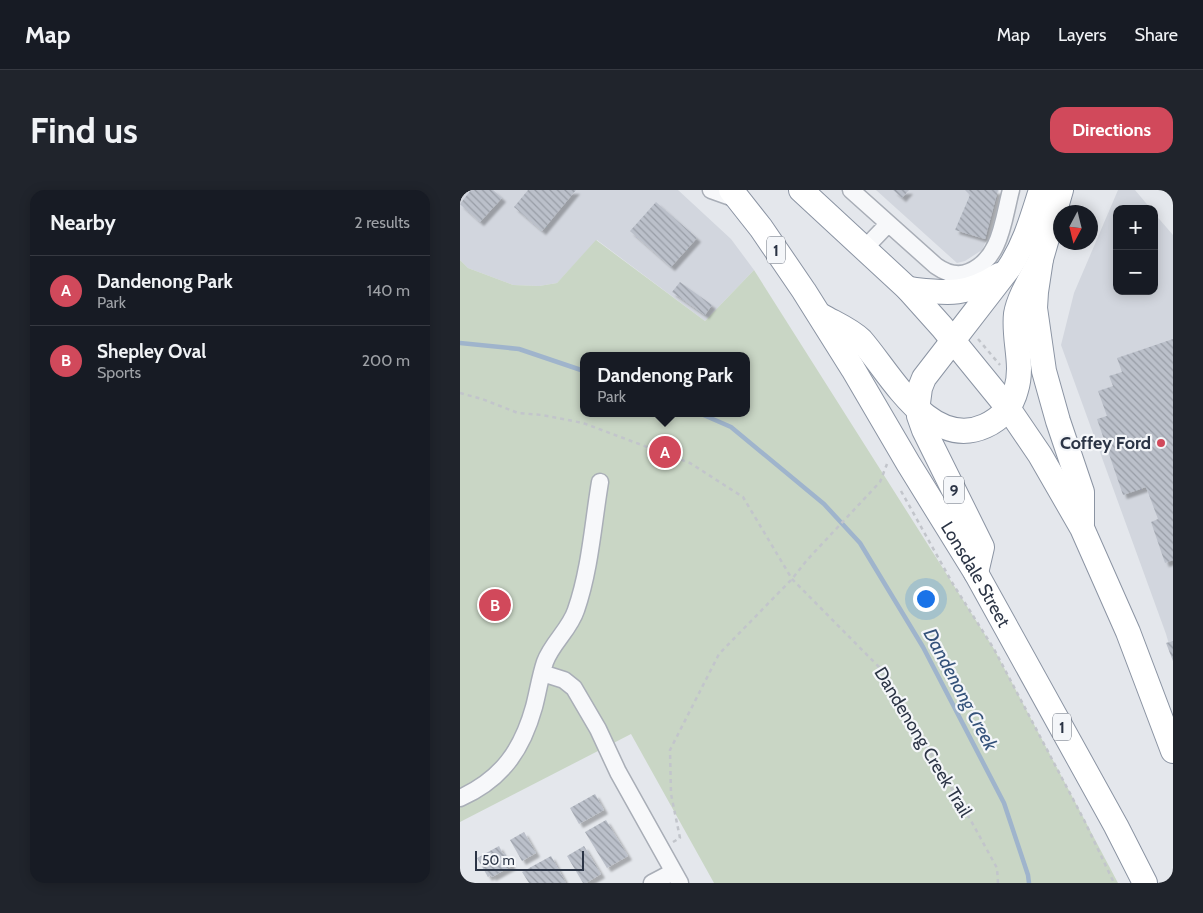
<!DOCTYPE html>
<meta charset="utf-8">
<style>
:root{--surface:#171b24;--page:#20242c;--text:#f1f3f6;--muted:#9ea1a6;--line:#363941;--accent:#d1495b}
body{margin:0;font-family:Cabin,sans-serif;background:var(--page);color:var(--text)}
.controls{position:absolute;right:15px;top:15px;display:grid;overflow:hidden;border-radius:10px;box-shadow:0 2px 12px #0003}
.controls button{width:45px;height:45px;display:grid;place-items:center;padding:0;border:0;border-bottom:1px solid var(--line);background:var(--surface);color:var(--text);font:25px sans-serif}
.compass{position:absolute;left:593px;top:15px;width:45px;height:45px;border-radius:50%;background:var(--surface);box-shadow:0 2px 12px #0003;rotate:187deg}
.scale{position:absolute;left:15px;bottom:12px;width:109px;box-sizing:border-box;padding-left:5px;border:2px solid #2b3445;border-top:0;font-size:14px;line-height:18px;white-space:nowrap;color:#2b3445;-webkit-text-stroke:4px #f4f6f9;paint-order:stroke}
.you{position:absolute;left:465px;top:408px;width:18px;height:18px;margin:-12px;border:4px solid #fff;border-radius:50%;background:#1a73e8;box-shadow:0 0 0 8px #1a73e833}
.badge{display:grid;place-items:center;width:32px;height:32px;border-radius:50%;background:var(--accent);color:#fff;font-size:16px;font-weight:700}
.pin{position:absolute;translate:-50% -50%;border:2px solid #fff;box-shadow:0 1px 5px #0006}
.popup{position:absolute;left:120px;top:162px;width:170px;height:65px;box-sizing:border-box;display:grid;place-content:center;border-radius:10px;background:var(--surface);filter:drop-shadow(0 1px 4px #0005);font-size:16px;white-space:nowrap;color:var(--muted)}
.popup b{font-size:19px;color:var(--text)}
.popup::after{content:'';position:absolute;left:50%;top:100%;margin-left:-10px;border:10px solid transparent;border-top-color:var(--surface)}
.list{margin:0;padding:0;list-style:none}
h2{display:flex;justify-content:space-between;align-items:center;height:65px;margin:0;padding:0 20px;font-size:21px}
h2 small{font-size:16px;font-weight:400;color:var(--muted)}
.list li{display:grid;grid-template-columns:32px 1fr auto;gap:15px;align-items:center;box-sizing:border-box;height:70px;padding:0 20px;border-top:1px solid var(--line)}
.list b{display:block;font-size:19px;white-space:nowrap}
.list p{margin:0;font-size:16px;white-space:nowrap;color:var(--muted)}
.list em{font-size:16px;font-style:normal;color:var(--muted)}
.map{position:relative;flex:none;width:713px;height:693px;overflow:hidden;border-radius:15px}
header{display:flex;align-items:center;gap:30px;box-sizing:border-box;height:70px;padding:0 25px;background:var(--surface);border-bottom:1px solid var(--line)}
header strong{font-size:24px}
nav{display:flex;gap:28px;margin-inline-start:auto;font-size:18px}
.intro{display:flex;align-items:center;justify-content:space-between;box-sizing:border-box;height:120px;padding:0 30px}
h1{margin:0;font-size:35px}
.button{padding:12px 22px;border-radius:15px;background:var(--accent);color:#fff;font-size:18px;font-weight:700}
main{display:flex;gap:30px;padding:0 30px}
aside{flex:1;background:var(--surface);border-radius:15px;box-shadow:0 2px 12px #0003}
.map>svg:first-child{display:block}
</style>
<header>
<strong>Map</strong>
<nav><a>Map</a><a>Layers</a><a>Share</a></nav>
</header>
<div class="intro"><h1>Find us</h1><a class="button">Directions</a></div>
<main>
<aside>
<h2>Nearby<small>2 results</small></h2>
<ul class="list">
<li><span class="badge">A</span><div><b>Dandenong Park</b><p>Park</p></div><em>140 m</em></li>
<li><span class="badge">B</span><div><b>Shepley Oval</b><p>Sports</p></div><em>200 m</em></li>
</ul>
</aside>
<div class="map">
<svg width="713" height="693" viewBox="0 0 713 693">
<defs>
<pattern id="building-back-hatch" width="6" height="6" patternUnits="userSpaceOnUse" patternTransform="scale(1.25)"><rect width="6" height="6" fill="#bbc0ca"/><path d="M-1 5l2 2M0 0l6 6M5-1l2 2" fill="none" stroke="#989da6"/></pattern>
<filter id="shadow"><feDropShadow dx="4" dy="4" stdDeviation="1" flood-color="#0004"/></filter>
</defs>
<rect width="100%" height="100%" fill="#e4e7ec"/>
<path fill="#d2d6de" d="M0 0H218L271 49 294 80 245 131 137 50 97 93 79 96 53 95 8 78 0 70Z
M416 0H539L527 49 522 60 505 71 497 73Z
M658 0H675L691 19H657V101H694V23L713 45V468L706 444 601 155 614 103Z"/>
<path fill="#c9d6c5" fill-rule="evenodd" d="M136 50 245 131 294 80 534 459 658 693H254L171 544 0 632V70L8 78 53 95 79 96 97 93ZM124 166H286V223H124Z"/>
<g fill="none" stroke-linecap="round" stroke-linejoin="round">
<path stroke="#9fb4cc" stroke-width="4.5" d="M0 153 59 159 124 181
M239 223 271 237 364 314 400 353 463 457 544 613 568 685 569 693"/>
</g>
<path fill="url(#building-back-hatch)" filter="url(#shadow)" d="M11 0H33L42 8 20 32 0 14Z
M68 0H116L82 41 54 17Z
M433 0H449L442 8Z
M505 0H538L525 49 495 40 510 5Z
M196 12 237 48 211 77 170 41Z
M220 92 252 115 245 125 212 102Z
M713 149V370L705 373 691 332 698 329 686 297 663 305 637 229 647 226 638 201 653 196 649 186 662 182 657 168Z
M713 451V471L706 453Z
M135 604 144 620 119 634 110 618Z
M146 630 168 666 147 678 125 642Z
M64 642 76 663 62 671 50 650Z
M39 656 43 664 45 663 52 676 32 687 31 685 28 687 17 668Z
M124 656 141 684 126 693H123L107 666Z
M91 666 106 693H69L62 682Z"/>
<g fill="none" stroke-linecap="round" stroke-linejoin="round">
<defs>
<path id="minor" d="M251 0 279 10
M391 0 476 76C486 83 497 87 509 82 541 69 543 30 551 0
M404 59 428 34
M82 483 104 490 114 498 138 539 158 582 220 693
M0 608C42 589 62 560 74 517 78 502 80 487 85 472 92 453 110 439 116 420 130 380 133 334 140 292
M192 693 213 682"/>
<g id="highway">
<path id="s1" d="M271 0 301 38 344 101 393 179 448 273 516 383 656 636 685 693"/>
<path d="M341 0 448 99 482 137 548 218 580 265 622 338 668 442 713 561"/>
<path d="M601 0 581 69 576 102 575 118 584 181 598 231 622 302V334"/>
<path d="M448 99C486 103 505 107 539 85"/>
<path d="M362 126C374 133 391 140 401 150 430 183 470 261 525 236 541 229 552 216 556 200 564 175 553 149 556 124 559 106 573 85 581 69"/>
<path d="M516 383 522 357 464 240 459 226 458 213 460 198 464 188 549 78C565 54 572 28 581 0"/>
</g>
</defs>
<use href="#minor" stroke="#a9aeb7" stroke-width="19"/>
<use href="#highway" stroke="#8b94a3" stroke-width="26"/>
<path stroke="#c2c5cb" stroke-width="2.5" stroke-dasharray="4 4" stroke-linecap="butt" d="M518 149 540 175
M0 203 22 209 58 223 82 225 123 233 230 273 283 307 332 389 419 477 510 629 537 678 538 693
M441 301 493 394 534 459 624 630 654 693
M213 652 220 648 211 604 210 560 259 464 332 389 347 370 420 292 427 274"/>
<use href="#minor" stroke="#f7f8fa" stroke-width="16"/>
<use href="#highway" stroke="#fff" stroke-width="24"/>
</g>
<circle fill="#d1495b" stroke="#f4f6f9" stroke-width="2" cx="701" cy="253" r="5"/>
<g text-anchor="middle" stroke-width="4.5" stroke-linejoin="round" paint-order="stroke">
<g fill="#f4f6f9" stroke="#676e7b" stroke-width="1">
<rect x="307" y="46.5" width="18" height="27" rx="4"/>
<rect x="484" y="286.5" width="20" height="27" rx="4"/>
<rect x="593" y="523.5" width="18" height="27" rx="4"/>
</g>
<g font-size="16" font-weight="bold" fill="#2b3445">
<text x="316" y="66">1</text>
<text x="494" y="306">9</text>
<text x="602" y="543">1</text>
</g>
<g font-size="18" font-weight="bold" fill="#2b3445" stroke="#f4f6f9" text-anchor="end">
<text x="691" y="259">Coffey Ford</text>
</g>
<g font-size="18" fill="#2b3445" stroke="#f4f6f9">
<text dy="6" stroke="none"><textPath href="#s1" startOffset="456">Lonsdale Street</textPath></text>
<text transform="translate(463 552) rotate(59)" y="6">Dandenong Creek Trail</text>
</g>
<g font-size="19" font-style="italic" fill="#34527a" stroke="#f4f6f9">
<text transform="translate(501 499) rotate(62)" y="7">Dandenong Creek</text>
</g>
</g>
</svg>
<div class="controls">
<button>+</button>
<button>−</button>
</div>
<svg class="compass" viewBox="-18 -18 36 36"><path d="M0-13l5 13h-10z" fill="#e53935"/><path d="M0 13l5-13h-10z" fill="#9ea1a6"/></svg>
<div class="scale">50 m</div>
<div class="you"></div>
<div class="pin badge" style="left:205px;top:262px">A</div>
<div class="popup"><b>Dandenong Park</b>Park</div>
<div class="pin badge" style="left:35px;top:415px">B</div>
</div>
</main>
